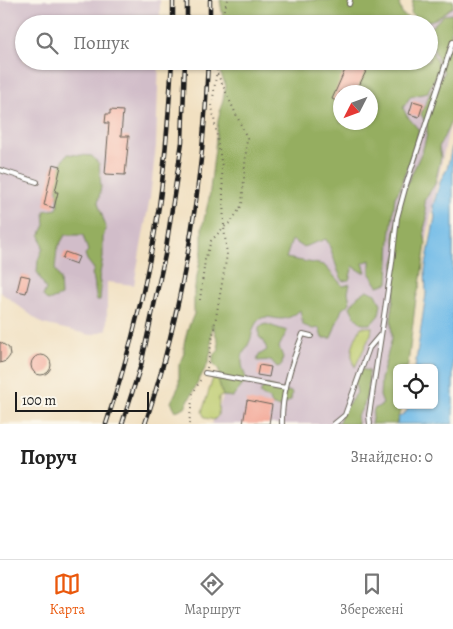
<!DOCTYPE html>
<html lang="uk">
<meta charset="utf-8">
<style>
:root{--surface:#fff;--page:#f6f6f6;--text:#222;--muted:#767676;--line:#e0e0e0;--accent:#ea580c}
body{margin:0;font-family:Alegreya,serif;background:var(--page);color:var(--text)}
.controls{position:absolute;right:15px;bottom:15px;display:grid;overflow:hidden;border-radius:8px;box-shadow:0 1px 4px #0004}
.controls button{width:45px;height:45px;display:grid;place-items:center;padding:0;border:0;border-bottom:1px solid var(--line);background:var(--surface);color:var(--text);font:25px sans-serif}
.compass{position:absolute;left:333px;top:85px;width:45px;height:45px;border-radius:50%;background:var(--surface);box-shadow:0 1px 4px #0004;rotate:228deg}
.scale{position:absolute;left:15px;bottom:12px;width:134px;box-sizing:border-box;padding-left:5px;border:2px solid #1c1c1c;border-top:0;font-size:14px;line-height:18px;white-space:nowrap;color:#1c1c1c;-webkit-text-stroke:4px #fbf7ec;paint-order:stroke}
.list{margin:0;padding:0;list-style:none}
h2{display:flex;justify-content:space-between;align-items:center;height:65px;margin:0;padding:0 20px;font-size:21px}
h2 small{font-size:16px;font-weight:400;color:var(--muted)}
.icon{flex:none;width:28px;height:28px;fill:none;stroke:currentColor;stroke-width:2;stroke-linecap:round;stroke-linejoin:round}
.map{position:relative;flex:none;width:453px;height:424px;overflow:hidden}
.search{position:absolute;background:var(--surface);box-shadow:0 1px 4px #0004;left:15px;right:15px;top:15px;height:55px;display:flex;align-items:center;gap:12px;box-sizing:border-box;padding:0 18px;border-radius:28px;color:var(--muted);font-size:19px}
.sheet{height:135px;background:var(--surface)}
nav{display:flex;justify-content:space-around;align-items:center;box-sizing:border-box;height:70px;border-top:1px solid var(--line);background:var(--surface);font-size:14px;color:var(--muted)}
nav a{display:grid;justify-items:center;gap:2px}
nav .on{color:var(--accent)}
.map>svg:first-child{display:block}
</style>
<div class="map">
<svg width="453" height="424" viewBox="0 0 453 424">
<rect width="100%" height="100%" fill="#fbf7ec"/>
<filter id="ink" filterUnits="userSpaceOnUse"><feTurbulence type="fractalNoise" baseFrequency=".02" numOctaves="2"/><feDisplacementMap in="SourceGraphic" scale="10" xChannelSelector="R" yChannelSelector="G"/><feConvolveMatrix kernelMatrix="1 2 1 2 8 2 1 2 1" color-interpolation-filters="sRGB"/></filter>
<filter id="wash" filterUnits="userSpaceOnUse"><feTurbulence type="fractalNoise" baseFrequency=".0096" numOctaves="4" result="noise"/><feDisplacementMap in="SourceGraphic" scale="20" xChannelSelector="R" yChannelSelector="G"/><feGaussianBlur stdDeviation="1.12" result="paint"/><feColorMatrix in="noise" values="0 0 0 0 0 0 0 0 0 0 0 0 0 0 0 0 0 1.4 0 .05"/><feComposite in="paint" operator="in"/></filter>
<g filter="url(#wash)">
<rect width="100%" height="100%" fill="#f1e0c1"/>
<path fill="#d1bdc9" d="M0 0H160V24H24V61H159L156 146 150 197 134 285 107 282V330L91 335 43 324 0 292Z
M428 0H453V111L434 197 405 368H397L396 424H212L259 307 288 113 382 131 429 61V24H420Z"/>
<path fill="#bcca6c" stroke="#6c7344" d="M361 327H372L371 334 355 367C348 352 354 341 361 327Z
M213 378 219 381 223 396 219 397 218 416 214 420 205 418 202 412Z"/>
<path fill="#95ae60" stroke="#58653e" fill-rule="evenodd" d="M220 0H402L399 4 402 14 417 24H224Z
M413 0H453V7C447 9 445 14 439 17 433 21 425 22 418 21L411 13Z
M453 14 451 35H453V118L439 147 441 157 435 184 424 201 427 218 424 229 426 244 420 285 416 298 408 364 407 368H397V405H402L396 424H371L374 409 383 404 380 396 381 379 392 338 391 320 395 285 394 263 398 250 394 238 397 221V207L423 149 427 134V126L421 114 431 91 444 73 430 40 429 29 444 15Z
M429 44 441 72 435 78 427 93 410 97 403 108 407 116 419 130 413 156 404 175 400 189 395 197 390 239 388 283 378 286 370 274V260L363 263 366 272H361L353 266 349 280 343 281C335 268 334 253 326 239L303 247 292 240 286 258 324 265 343 286 350 284 348 292 350 303 342 309 331 338H322L319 328 313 329 303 325 300 310C281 328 271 312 260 319 252 325 253 335 249 343 247 348 243 352 242 357 241 365 244 373 247 380L233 397 223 396 219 383V370L213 364V356L219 350 218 341 212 324 211 351 208 363 185 407 176 411 171 402 179 386V365L184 353V344L188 328 194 314V292L202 250V228L209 199 218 121 226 86 219 70V61H429ZM340 92H370V122H340Z
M68 154 92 156 99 164 101 187 98 203 106 227 103 238V257L99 279 101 287 100 300H97C94 291 96 283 92 274L94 269 87 260 85 254 88 251 83 235H65L57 249 55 269 60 279 61 296 48 301 43 296 46 289 37 272 38 260 43 248 40 235 45 225 44 211 57 209C60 202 58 196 57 189 56 177 59 163 68 154Z
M367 290 376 294 381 304 379 315 371 324H362L355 317 350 307 357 297Z
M266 324 287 331 279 347 283 357 282 365 277 367 271 360 257 361 259 355 267 350 264 341 259 337V327Z
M361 369 369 371C368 388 368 403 357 416L358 424H336L339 422 343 410 357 393 355 382Z
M269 385 282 392 289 391 292 393 291 400 281 407 273 406 269 399 260 394 263 387Z"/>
<path fill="#6ebae7" stroke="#456b82" d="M453 143V424H397L398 418 407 411 408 405H434V368H415L426 294 425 270 435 217 433 206 441 179 447 169Z"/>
<g id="blocks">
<path fill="#f3a695" d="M349 61H371L356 92H340V103L332 99Z
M413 101 423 104 419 117 409 114Z
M110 110 123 111 121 136H129L125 175 105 174 109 123H105L106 114H110Z
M53 164 61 166 55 192H58L54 208 44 205Z
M65 252 79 257 76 264 62 259Z
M21 275 30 277 26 293 17 291Z
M0 342 9 348 10 356 6 361 0 363Z
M31 365a10 10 0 1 1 20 0a10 10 0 1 1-20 0Z
M259 365 271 367 269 377 257 375Z
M247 400 272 405 269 424H243Z"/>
</g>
</g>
<g filter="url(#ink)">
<use href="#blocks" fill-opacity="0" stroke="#676156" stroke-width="1"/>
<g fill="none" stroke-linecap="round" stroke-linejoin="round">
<defs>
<path id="service" d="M349 4 350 0
M0 170 37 182
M205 373 286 388
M282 424C281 394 292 361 303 334L311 336
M334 424 345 415 369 348 380 335
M370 424 369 415 392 263 397 218 406 185 453 41"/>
</defs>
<use href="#service" stroke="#676156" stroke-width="6"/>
<path stroke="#676156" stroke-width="2" stroke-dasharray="1 4" stroke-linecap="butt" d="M219 24 220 18 228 0
M200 300 205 260 211 241 224 227 231 222 242 205 247 138 217 73
M207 368 227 255 224 227 222 167 212 106 218 61
M189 424 193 393 201 379"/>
<use href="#service" stroke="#fff" stroke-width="4"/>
<defs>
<path id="rail" d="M173 24V0
M187 24V0
M210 24V0
M106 424C130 353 148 280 159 206 166 158 169 109 172 61
M122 424 141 365 165 255 182 142 185 61
M145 424C183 312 204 179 208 61"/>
</defs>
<use href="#rail" stroke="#1c1c1c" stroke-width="4.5"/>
<use href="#rail" stroke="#fbf7ec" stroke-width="2.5" stroke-dasharray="8" stroke-linecap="butt"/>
</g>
</g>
</svg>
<div class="controls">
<button><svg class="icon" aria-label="locate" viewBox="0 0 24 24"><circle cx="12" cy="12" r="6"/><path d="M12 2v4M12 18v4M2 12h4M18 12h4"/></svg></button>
</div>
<svg class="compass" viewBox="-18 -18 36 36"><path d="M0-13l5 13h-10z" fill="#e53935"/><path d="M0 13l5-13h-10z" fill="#767676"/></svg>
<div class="scale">100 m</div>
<div class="search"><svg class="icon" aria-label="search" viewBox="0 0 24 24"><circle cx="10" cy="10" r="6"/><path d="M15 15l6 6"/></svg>Пошук</div>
</div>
<section class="sheet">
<h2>Поруч<small>Знайдено: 0</small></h2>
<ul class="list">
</ul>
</section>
<nav>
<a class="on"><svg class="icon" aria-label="map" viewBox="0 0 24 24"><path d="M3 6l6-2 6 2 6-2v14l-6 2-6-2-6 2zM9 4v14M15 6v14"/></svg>Карта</a>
<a><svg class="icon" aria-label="directions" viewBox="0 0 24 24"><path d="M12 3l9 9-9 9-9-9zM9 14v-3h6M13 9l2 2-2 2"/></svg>Маршрут</a>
<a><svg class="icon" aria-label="saved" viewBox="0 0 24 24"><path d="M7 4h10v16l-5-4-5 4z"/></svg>Збережені</a>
</nav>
